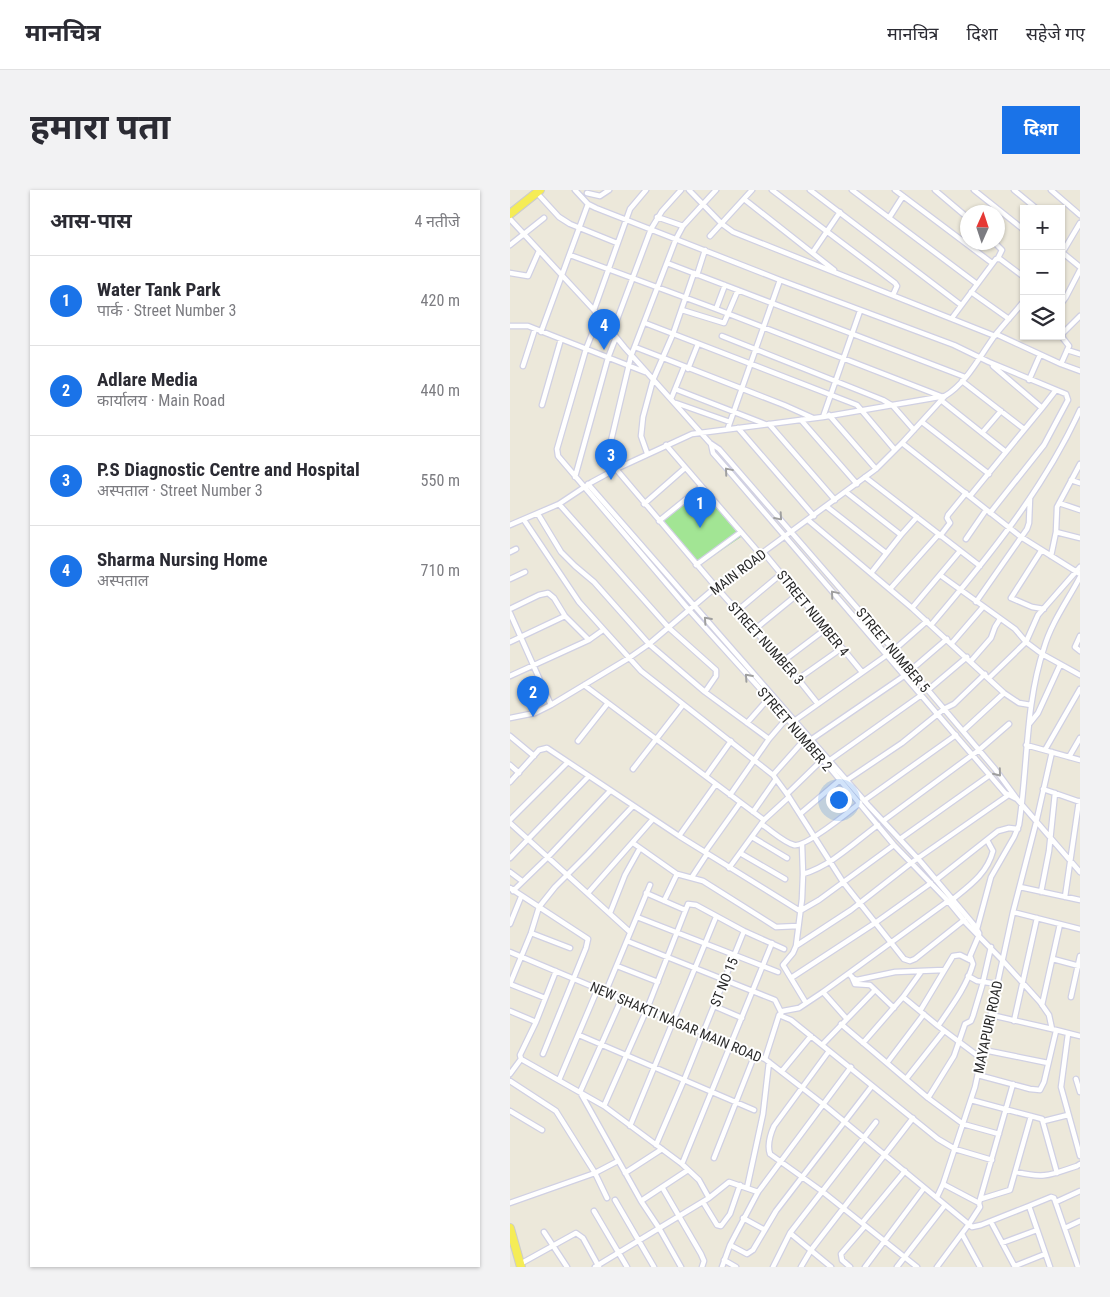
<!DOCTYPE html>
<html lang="hi">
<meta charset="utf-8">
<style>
:root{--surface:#fff;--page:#f2f2f3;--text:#2b2b33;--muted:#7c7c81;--line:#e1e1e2;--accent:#1a73e8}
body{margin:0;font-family:"Roboto Condensed","Noto Sans Devanagari",sans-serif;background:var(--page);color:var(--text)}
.controls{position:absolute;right:15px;top:15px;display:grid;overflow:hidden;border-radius:0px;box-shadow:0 1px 4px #0004}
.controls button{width:45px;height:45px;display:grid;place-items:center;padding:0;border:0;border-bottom:1px solid var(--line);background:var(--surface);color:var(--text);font:25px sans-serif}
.compass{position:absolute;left:450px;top:15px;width:45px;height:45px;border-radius:50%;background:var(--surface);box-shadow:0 1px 4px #0004;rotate:3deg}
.you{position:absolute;left:328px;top:609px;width:18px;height:18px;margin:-12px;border:4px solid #fff;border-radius:50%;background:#1a73e8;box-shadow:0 0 0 8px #1a73e833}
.badge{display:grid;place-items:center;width:32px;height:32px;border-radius:50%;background:var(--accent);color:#fff;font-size:16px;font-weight:700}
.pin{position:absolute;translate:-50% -41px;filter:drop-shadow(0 1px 2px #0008)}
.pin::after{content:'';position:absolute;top:26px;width:18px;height:15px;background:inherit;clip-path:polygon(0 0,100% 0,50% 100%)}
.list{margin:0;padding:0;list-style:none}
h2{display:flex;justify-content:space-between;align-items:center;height:65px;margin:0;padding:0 20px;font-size:21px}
h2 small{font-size:16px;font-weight:400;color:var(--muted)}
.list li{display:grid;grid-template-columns:32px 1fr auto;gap:15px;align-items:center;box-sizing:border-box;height:90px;padding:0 20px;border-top:1px solid var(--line)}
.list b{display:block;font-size:19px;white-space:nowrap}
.list p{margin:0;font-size:16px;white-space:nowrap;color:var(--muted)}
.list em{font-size:16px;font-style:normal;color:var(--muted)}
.icon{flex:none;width:28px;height:28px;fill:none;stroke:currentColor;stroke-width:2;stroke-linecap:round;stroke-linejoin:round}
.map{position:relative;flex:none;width:570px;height:1077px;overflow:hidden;border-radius:0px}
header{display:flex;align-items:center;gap:30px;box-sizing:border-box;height:70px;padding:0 25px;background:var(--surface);border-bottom:1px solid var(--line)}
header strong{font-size:24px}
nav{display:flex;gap:28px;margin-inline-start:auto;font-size:18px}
.intro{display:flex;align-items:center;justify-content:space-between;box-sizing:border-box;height:120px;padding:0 30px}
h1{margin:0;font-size:35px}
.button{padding:12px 22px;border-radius:0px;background:var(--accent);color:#fff;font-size:18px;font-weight:700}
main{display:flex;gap:30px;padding:0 30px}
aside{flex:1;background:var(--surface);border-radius:0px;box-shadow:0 1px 4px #0004}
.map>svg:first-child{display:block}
</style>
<header>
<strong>मानचित्र</strong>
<nav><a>मानचित्र</a><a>दिशा</a><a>सहेजे गए</a></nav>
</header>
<div class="intro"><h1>हमारा पता</h1><a class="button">दिशा</a></div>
<main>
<aside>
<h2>आस-पास<small>4 नतीजे</small></h2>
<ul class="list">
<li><span class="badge">1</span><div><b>Water Tank Park</b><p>पार्क · Street Number 3</p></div><em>420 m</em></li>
<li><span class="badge">2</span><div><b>Adlare Media</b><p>कार्यालय · Main Road</p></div><em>440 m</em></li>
<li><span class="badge">3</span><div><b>P.S Diagnostic Centre and Hospital</b><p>अस्पताल · Street Number 3</p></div><em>550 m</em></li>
<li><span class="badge">4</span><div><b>Sharma Nursing Home</b><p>अस्पताल</p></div><em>710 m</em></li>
</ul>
</aside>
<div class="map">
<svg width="570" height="1077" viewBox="0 0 570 1077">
<rect width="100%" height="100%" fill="#ece8da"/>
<path fill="#a2e594" d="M192 301 231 347 190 375 153 331Z"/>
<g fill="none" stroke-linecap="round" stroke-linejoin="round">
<defs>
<path id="minor" d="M65 0 78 14 86 18 270 90 444 155 479 172 556 204 558 210 534 255 480 323
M179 0 212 34 223 42 485 146
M206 0 173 36 166 49 121 166 100 255V267L106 279 206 397 288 489 308 514
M262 0 385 93 387 96 383 105
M300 0 451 115
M342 0 467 94
M385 0 482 73
M425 0 458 28
M464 0 514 40
M504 0 527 19
M541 0 570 25
M27 3 49 27 60 34 107 53
M77 3 90 6 99 0
M234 9 324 80
M147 27 173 36
M379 28 393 6
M0 29 84 120 115 158 200 253 209 259 401 480 485 579 507 609 570 682
M200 46 242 0
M484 52 492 60 488 68
M0 55 34 28
M303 62 330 22
M553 63 570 77
M60 65 206 119 215 95
M551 65 570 33
M157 73 455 187
M0 83 18 86 29 61
M187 85 195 60
M461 102 499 129
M551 114 556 107 570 80
M206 119 433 207
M84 120 120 19 136 0
M172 120 214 133 228 100
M89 126 76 159 47 259 48 266 179 420 300 554 384 655 438 711 457 734 493 771 530 812 539 825 542 839 570 846
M442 128 486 69H490L514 87
M135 133 347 215 385 260
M0 136H18L135 182
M31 142 78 14
M102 143 141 39 152 21 171 0
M486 144 551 174 570 181
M212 146 373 210 383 216 404 240
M125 157 274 215 303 228
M557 160 570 164
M551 174 559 156 552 147 553 143 570 126
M13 176 25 139
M178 179 188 154
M519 190 530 165
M452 191 514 239
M165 199 255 234
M161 209 174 177
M432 211 496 262
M166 213 220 232
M32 215 51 149
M532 218 546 200
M319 225 366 279
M313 227 350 121
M291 230 347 294
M412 232 479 284
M259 234 325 310
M218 238 270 90
M228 238 304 326
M472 243 491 221
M392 253 511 347 570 384
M201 254 203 263 218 280 495 603 507 609
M156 255 251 365
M137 263 131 246 133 227 143 190 163 144 184 83
M65 287 98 168 106 147
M355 287 470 376
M561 290 570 293
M78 294 359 616 411 672 465 736 469 743
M336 302 391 345 361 383
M460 306 532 218 483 176
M549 313 570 320
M49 314 159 438 206 480V486L195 502
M134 314 175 278
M316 316 376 363
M28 324 51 362 65 376 84 392 139 454 195 502 259 549 277 528
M14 330 69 412 131 481 263 585 277 604 333 692 394 769 400 771 405 769 454 730
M298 330 402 418 450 361
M149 331 191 297
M0 335 49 314 82 292 106 279 182 244 313 227 435 206C457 193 471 164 486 144 495 133 505 122 514 111
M546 342 570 348
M391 345 407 327
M430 346 440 333 437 328 438 325 456 303
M456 349 476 320
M531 361 501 408 522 417 534 419
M0 362 6 359
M254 363 352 482
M541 366 546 342 547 317 570 274
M186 375 231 342
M430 385 505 439 516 452 532 464 570 485
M0 389 15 382
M380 399 429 344
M466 412 517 339 519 333 520 308
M402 418 494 503 509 513 521 515
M0 419 29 405 38 403 44 408 55 426 79 450
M227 421 271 384
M0 423 41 515
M421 435C477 369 534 299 570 220
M244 440 288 404
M570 446 565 457 570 461
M0 452 55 426
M442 453 473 417
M461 471 481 448 485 437 490 429
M272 472 317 438
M401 480 437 449
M0 486 79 450 93 440
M479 488 516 452 528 425 570 377
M288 489 332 458
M74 495 254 630
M418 500 457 467
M0 528 25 523 41 515 119 468 139 454 206 397 366 279 392 253 435 206
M284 531 384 460 417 431
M237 533 258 509
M520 533 528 523 550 475
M453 541 494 503
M0 546 24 566
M302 549 394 486
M68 551 98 513
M516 555 570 570
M535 560 570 499
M559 567 570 548
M320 570 410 506
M0 575 9 583
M123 579 172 516
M263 585 295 549
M196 586 221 551
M337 590 392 553 434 519 444 514 475 484
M0 592 29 560 37 558 169 646 290 721
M533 599 570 612
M277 604 312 570
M220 605 259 549
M355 610 446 545
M243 622 266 589
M290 624 330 590
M0 630 57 573
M373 631 469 560 499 534
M0 633 120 742
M251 634C261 640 273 652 284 655 295 658 340 621 350 613
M169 646 206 594
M242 647 277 668
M390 649 480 585
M123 653 167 684 193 691 266 737 288 736
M292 654 293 684 292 709 286 756 283 763 273 775 296 813
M195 662 230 613
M230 663 275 689
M0 668 78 587
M219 678 254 630 279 607
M0 682 12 691
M293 684C321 676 345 652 368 635
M182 687 197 664
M426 690 488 641 499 638 508 639
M510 697 570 710
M0 698 78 749 76 758 33 864
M3 701 38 667 100 601
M531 702 539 661 545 603
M78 703 143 629
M136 703 175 720
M555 707 569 611
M442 710C459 696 477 684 483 661L477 650
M154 711 167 684
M290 721 309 710 384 655
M503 722 570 739
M100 723 115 685 130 658
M127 727 268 782
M0 734 11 707
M467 739 481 687 504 647 509 635C518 576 515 515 534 458 541 433 558 410 570 387
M21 743 60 758
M117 751 265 810 271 822
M286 756 341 720 401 673 500 604
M0 762 255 869 313 914 462 1037 471 1035 519 1016 540 1077
M543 769 569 776
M107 776 148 792
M46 781 26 832 10 865 11 869 94 916 172 974 189 990 199 1008
M339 784 344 789 347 790 385 782 434 780
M458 786 467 791 488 794
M342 787 345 794 360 795 384 818
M281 788 365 733 421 693
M0 794 21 743 29 717 45 697 78 664 123 616
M0 794 35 808
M96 801 140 695
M313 802 336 828
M393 807 428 836 472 869
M561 807 570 766
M112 808 70 902 131 1011 149 1038 171 1077
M532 815 550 734
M204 816 232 828
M0 821 26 832
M410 821 443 766 450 765 460 770
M269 825 273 821 289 818 313 802 438 711
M481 825 542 839
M504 831 527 728
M331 834 418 908 453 934 489 944
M428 836C441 817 457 796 463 774L460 766 469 745
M558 844 551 897 570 966
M69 845 244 920
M353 853 393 807 411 782
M312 855 365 800
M474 860 538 873
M319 861 264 936C260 945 257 955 260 964L313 1002 407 1077
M255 869 269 825 281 830 428 949 445 959 482 970
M377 873 414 824
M272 881 301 846
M0 884 11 869
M468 885 520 899 530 900 534 892 546 841
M396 889 434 841
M566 889 570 902
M49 890 88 798
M0 891 46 921 85 983 97 1008
M418 908 444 866 455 834 461 831 463 826 472 796 481 757
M461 910 532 929 547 983
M94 916 137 819 178 714 186 715 234 741 274 759
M0 921 32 940
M534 931 558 925
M120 936 206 727
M146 955 174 890 234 741
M204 968 245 864
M172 974 262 753
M506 982C535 989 540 985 567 976L570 974
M115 983 152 959
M152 997 191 1064 194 1071 192 1077
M237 998 253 924 259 872
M427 1007 433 994
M471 1009 500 1000 521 926
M105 1010 144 1077
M131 1011 178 980
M193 1012 207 1035 211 1036 220 1024 230 995
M546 1012 570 1001
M0 1013 85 983 108 971
M469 1013 503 894
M519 1016 541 1007 544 1008 568 1077
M84 1021 117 1077
M233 1028 255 1040
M481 1032 505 1077
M352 1033 395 981
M555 1038 570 1031
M34 1042 57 1077
M280 1043 321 1077
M452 1044 470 1077
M492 1053 527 1040
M220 1055 237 1064 243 1060 266 1021 362 896
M214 1070 226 1077
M10 1074 66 1043 73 1048 89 1077
M505 1076 535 1064
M85 1077 199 1008 219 992 248 1002
M212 1077 220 1055 248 1002 341 877
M263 1077 280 1043 366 932
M291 1077 301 1060 403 928
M340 1077 332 1070 331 1064 355 1036
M355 1077 414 998
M387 1077 435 1015
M427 1077 459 1034 470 1017 469 1013 433 994 465 897 503 722 526 633 542 562"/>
<path id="primary" d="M0 24 30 0
M0 1038 11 1077"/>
</defs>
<use href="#minor" stroke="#d0d0e3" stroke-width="7"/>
<use href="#primary" stroke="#ccc" stroke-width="10"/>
<use href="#minor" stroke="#fff" stroke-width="4.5"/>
<use href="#primary" stroke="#f5ec56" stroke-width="8"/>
</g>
<defs><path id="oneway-chevron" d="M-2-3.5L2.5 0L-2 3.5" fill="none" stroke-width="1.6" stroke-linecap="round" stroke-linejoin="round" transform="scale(1.25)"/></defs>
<g stroke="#9f9f9f">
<use href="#oneway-chevron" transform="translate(218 281) rotate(-130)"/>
<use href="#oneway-chevron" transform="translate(269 327) rotate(49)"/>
<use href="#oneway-chevron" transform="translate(324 404) rotate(-130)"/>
<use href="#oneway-chevron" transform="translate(197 430) rotate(-132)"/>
<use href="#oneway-chevron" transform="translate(238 487) rotate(-132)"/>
<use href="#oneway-chevron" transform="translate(488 583) rotate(51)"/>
</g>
<g text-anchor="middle" stroke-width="4" stroke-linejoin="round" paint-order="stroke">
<g font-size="14" fill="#292929" stroke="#fff">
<text transform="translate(228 382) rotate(-37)" y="5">MAIN ROAD</text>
<text transform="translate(303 423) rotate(51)" y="5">STREET NUMBER 4</text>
<text transform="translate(256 453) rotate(48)" y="5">STREET NUMBER 3</text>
<text transform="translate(383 460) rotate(50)" y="5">STREET NUMBER 5</text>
<text transform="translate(285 539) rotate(49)" y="5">STREET NUMBER 2</text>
<text transform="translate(214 792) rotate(-68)" y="5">ST NO 15</text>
<text transform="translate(166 832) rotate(23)" y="5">NEW SHAKTI NAGAR MAIN ROAD</text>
<text transform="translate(478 837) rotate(-78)" y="5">MAYAPURI ROAD</text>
</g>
</g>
</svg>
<div class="controls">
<button>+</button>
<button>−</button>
<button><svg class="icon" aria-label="layers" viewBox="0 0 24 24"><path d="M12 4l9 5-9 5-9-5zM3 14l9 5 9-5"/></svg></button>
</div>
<svg class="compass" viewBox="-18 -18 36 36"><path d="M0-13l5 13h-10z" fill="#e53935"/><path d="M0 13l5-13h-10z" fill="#7c7c81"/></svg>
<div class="you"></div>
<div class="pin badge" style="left:190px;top:338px">1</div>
<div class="pin badge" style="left:23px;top:527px">2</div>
<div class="pin badge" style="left:101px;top:290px">3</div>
<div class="pin badge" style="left:94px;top:160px">4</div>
</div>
</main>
